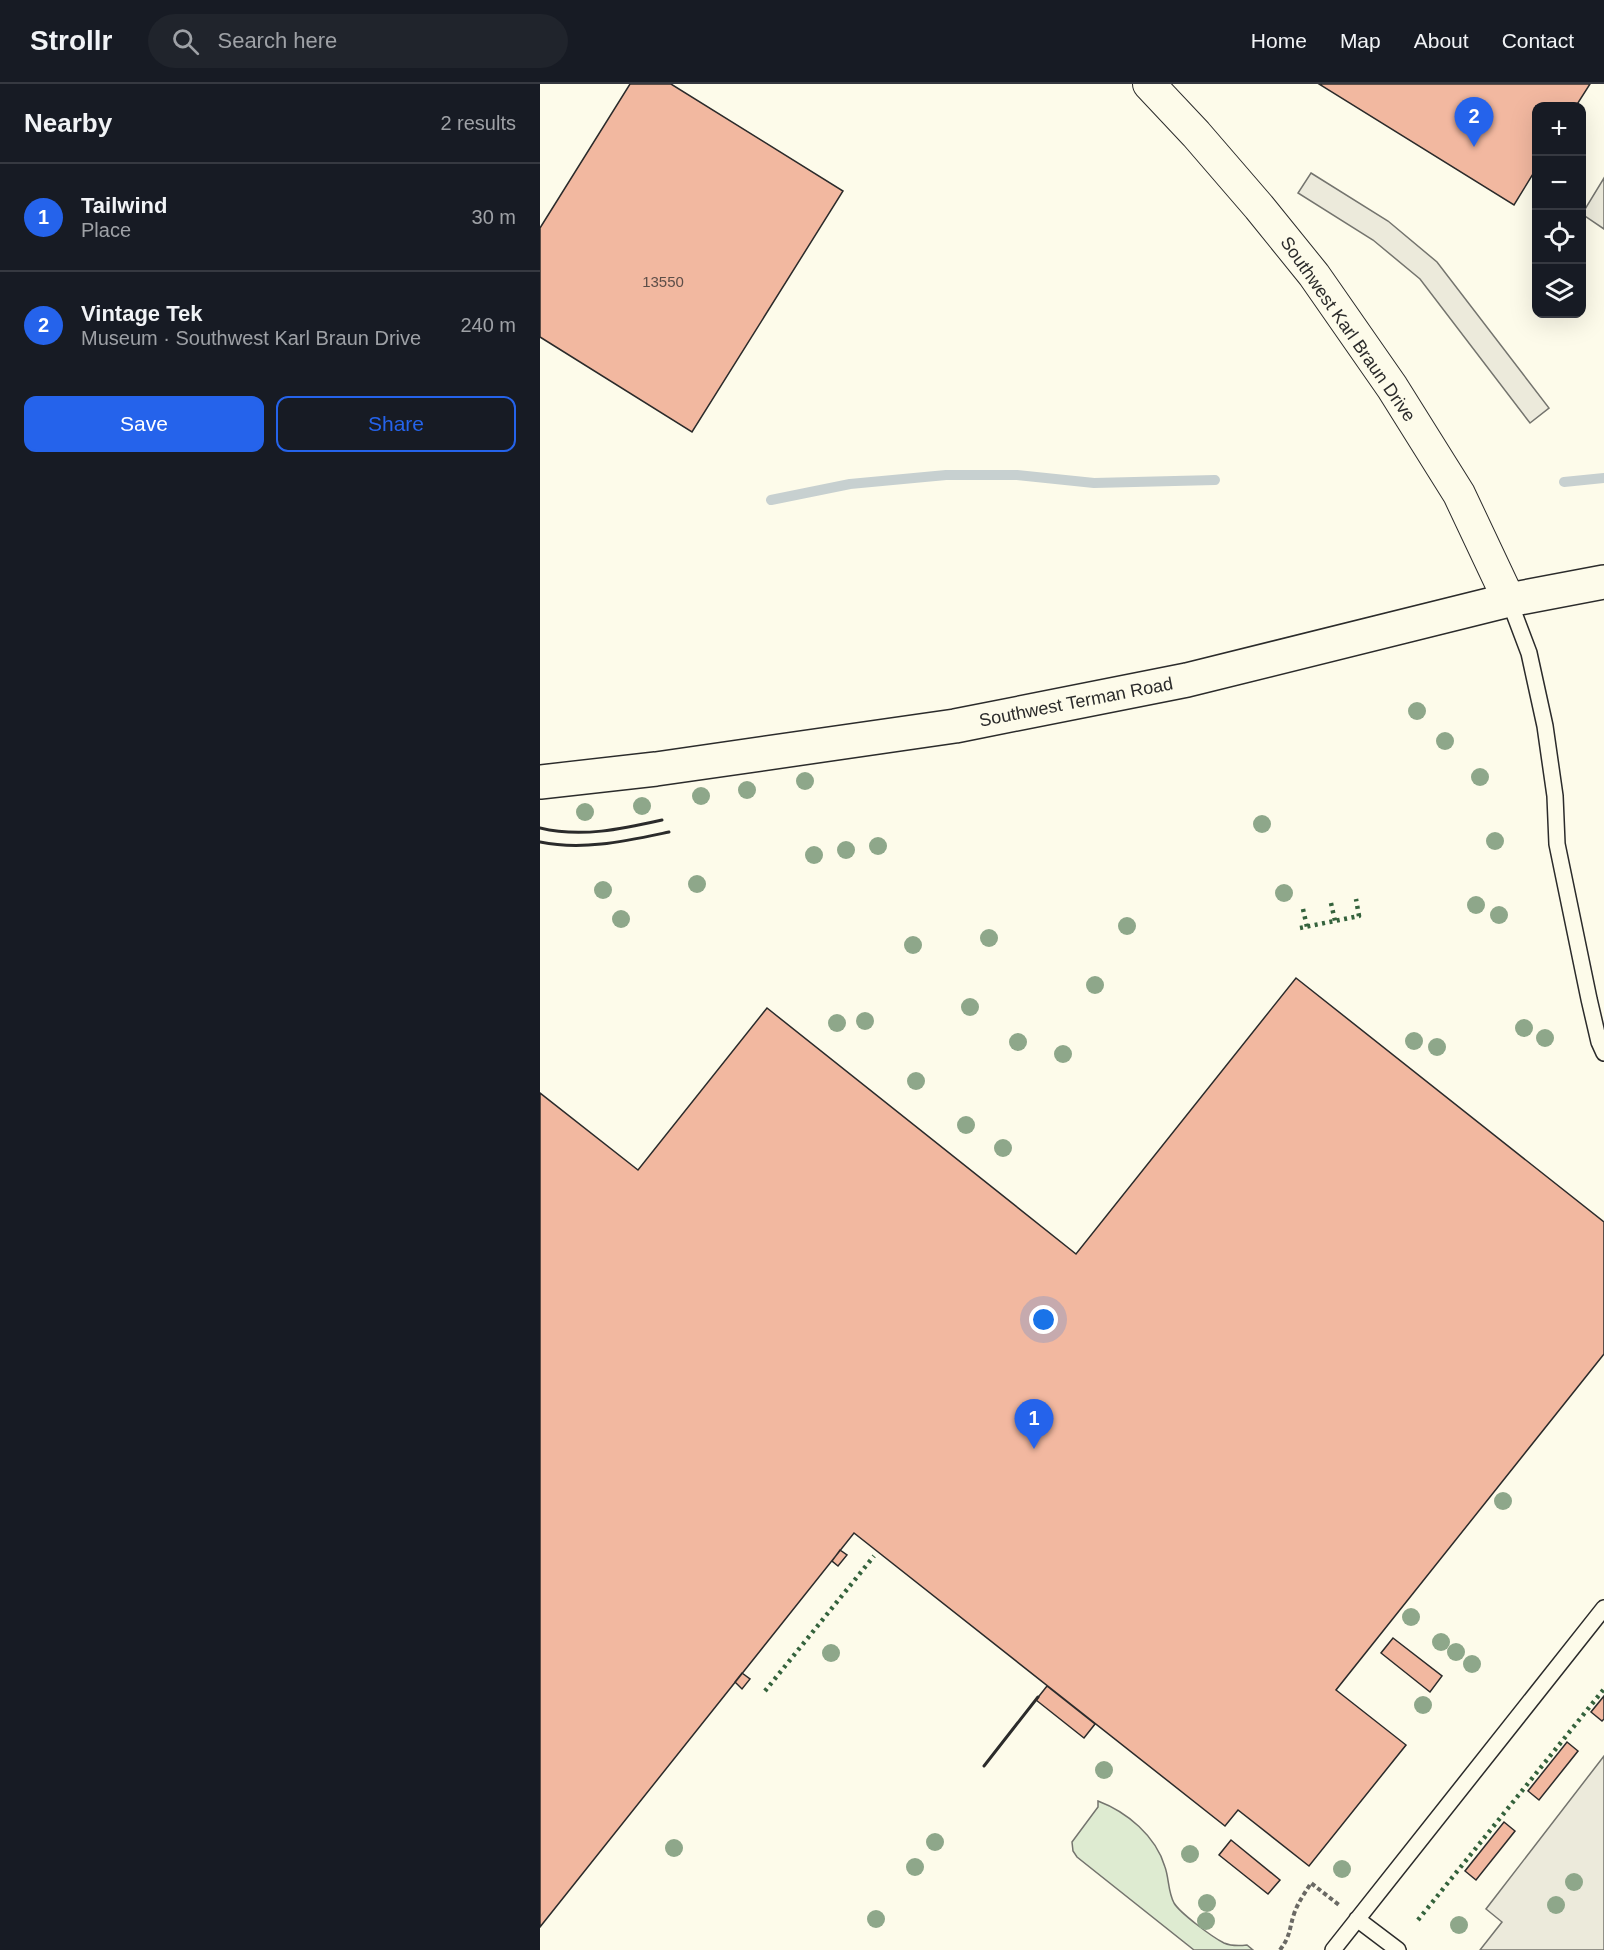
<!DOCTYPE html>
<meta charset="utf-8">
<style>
:root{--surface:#171b24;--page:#20242c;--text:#f1f3f6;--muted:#9ea1a6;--line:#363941;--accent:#2563eb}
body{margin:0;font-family:Arial,sans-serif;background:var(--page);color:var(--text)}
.controls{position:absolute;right:18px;top:18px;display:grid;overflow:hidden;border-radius:12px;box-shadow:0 6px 24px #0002}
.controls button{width:54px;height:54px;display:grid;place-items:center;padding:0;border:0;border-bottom:2px solid var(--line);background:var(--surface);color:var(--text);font:30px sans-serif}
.you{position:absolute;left:504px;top:1236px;width:21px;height:21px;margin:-15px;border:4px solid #fff;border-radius:50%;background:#1a73e8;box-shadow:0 0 0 9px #1a73e833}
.badge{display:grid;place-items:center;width:39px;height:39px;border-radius:50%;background:var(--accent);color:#fff;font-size:20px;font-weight:700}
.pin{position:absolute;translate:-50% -50px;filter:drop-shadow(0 2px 3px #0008)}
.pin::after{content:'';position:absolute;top:32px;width:21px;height:18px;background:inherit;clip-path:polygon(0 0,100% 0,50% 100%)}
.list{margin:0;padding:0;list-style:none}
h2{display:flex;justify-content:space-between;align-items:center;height:78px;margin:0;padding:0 24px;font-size:26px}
h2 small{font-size:20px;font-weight:400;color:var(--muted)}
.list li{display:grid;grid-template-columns:39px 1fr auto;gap:18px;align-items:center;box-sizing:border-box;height:108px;padding:0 24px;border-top:2px solid var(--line)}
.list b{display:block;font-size:22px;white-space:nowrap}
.list p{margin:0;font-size:20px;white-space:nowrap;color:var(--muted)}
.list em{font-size:20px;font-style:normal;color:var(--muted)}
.actions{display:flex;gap:12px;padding:18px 24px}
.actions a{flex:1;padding:14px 0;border:2px solid var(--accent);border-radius:12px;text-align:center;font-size:21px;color:var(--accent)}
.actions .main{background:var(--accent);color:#fff}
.icon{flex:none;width:33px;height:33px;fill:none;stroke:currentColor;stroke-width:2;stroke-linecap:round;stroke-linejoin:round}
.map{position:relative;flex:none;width:1064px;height:1866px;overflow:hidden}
header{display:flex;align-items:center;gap:36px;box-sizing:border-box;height:84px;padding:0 30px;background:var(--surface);border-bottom:2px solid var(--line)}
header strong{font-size:28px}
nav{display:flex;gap:33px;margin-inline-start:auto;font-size:21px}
.search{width:420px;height:54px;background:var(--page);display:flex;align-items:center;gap:15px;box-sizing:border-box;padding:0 21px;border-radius:33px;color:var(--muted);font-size:22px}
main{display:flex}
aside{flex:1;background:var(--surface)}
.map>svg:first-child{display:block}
</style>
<header>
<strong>Strollr</strong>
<div class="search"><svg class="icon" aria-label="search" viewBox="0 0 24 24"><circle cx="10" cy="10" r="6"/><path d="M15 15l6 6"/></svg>Search here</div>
<nav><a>Home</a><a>Map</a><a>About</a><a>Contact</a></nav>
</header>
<main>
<aside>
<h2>Nearby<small>2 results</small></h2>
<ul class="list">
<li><span class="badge">1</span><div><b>Tailwind</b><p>Place</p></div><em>30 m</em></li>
<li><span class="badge">2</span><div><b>Vintage Tek</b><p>Museum · Southwest Karl Braun Drive</p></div><em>240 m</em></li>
</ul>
<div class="actions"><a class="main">Save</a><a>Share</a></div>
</aside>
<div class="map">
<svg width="1064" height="1866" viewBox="0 0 1064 1866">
<rect width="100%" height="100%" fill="#fdfbea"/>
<path fill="#deebd1" stroke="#74746e" stroke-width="1.5" d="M558 1717C587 1728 616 1752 625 1783 629 1794 628 1808 634 1819 640 1829 672 1853 684 1859 691 1862 699 1862 707 1861L713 1866H654L537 1773 533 1767 532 1758 558 1723Z"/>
<path fill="#eceadb" stroke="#74746e" stroke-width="1.5" d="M771 89 848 137 897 178 1009 324 990 339 880 195 833 156 758 109Z
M1064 94V145L1042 130Z
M1064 1672V1866H940L962 1838 946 1825Z"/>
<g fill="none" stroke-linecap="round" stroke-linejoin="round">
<path stroke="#c7d0d0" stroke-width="10" d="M1024 398 1064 394
M231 416 310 400 406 391H477L554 399 675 396"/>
</g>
<path fill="#f2b8a0" stroke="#2b2b2b" stroke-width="1.5" d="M90 0H131L303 107 152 348 0 253V144Z
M779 0H1050L1036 22H996V85L974 121Z
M756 894 1064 1138V1270L796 1606 866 1661 769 1782 698 1726 685 1742 314 1449 0 1843V1009L98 1086 227 924 536 1170Z
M300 1466 307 1471 298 1482 292 1477Z
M853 1554 902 1592 890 1608 841 1569Z
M202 1589 210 1595 202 1605 195 1598Z
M507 1602 555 1640 544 1654 496 1616Z
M1064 1612V1635L1062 1637 1051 1628Z
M1027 1658 1038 1667 999 1716 988 1707Z
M964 1738 975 1747 936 1796 925 1787Z
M691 1756 740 1796 728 1810 679 1771Z"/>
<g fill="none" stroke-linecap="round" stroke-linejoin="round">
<defs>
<path id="lane" d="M969 516 989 569 1005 642 1015 712 1017 760 1049 915 1059 958 1064 969
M817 1835 858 1866
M793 1866 1064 1524"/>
<path id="street" d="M609 0 656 50 719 123 774 191 852 303 919 410 969 516"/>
<path id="secondary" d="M0 698 116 685 415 642 647 596 969 516 1064 498"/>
</defs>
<use href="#lane" stroke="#2b2b2b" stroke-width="18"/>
<use href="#street" stroke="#2b2b2b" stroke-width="34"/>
<use href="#secondary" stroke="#2b2b2b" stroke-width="36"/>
<path stroke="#6a6964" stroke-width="4" stroke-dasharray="4.5 3" stroke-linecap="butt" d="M740 1866C751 1851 749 1845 754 1830 758 1818 765 1809 771 1799L799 1821"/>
<use href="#lane" stroke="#fdfbea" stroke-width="15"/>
<use href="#street" stroke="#fdfbea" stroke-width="32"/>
<use href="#secondary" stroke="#fdfbea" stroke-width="33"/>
<path stroke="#34623c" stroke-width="4.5" stroke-dasharray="3 4.5" stroke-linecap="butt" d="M791 819 795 837
M763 825 767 843
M760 844 819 832 816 815
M225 1607 334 1472
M878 1836 1064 1605"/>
<path stroke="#2b2b2b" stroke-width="3" d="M0 744C41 754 82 745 122 736
M0 758C43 767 86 757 129 748
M444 1682 498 1613"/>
</g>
<g fill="#8ea78a">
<circle cx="877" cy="627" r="9"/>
<circle cx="905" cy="657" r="9"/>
<circle cx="940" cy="693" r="9"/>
<circle cx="265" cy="697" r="9"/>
<circle cx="207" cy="706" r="9"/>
<circle cx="161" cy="712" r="9"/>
<circle cx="102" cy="722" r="9"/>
<circle cx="45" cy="728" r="9"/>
<circle cx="722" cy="740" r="9"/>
<circle cx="955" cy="757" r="9"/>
<circle cx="338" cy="762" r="9"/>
<circle cx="306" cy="766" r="9"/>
<circle cx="274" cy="771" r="9"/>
<circle cx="157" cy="800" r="9"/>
<circle cx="63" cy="806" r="9"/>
<circle cx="744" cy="809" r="9"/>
<circle cx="936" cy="821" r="9"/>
<circle cx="959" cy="831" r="9"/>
<circle cx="81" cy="835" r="9"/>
<circle cx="587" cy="842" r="9"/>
<circle cx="449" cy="854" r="9"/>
<circle cx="373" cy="861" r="9"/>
<circle cx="555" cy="901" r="9"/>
<circle cx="430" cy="923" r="9"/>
<circle cx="325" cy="937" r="9"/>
<circle cx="297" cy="939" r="9"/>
<circle cx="984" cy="944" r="9"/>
<circle cx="1005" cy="954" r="9"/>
<circle cx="874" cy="957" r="9"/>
<circle cx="478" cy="958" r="9"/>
<circle cx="897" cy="963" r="9"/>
<circle cx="523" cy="970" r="9"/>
<circle cx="376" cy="997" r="9"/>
<circle cx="426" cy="1041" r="9"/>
<circle cx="463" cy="1064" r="9"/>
<circle cx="963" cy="1417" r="9"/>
<circle cx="871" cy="1533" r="9"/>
<circle cx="901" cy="1558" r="9"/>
<circle cx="916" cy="1568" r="9"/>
<circle cx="291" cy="1569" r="9"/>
<circle cx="932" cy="1580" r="9"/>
<circle cx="883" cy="1621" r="9"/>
<circle cx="564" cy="1686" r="9"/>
<circle cx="395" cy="1758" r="9"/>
<circle cx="134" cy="1764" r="9"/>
<circle cx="650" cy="1770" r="9"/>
<circle cx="375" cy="1783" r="9"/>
<circle cx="802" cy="1785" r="9"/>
<circle cx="1034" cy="1798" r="9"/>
<circle cx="667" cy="1819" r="9"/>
<circle cx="1016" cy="1821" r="9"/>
<circle cx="336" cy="1835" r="9"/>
<circle cx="666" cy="1837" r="9"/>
<circle cx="919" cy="1841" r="9"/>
</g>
<g text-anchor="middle" stroke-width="4.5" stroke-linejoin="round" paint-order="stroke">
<g font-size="15" fill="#5d4e48">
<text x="123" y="203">13550</text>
</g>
<g font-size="18" fill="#2b2b2b" stroke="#fdfbea">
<text transform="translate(808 245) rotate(55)" y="6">Southwest Karl Braun Drive</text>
<text transform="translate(536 618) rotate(-11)" y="6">Southwest Terman Road</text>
</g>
</g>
</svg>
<div class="controls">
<button>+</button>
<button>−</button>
<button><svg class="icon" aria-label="locate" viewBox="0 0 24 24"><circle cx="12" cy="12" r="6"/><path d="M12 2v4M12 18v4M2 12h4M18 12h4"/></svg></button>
<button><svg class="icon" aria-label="layers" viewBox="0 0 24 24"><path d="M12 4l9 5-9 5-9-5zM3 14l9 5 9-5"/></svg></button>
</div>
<div class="you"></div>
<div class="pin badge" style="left:494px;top:1365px">1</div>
<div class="pin badge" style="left:934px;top:63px">2</div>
</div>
</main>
